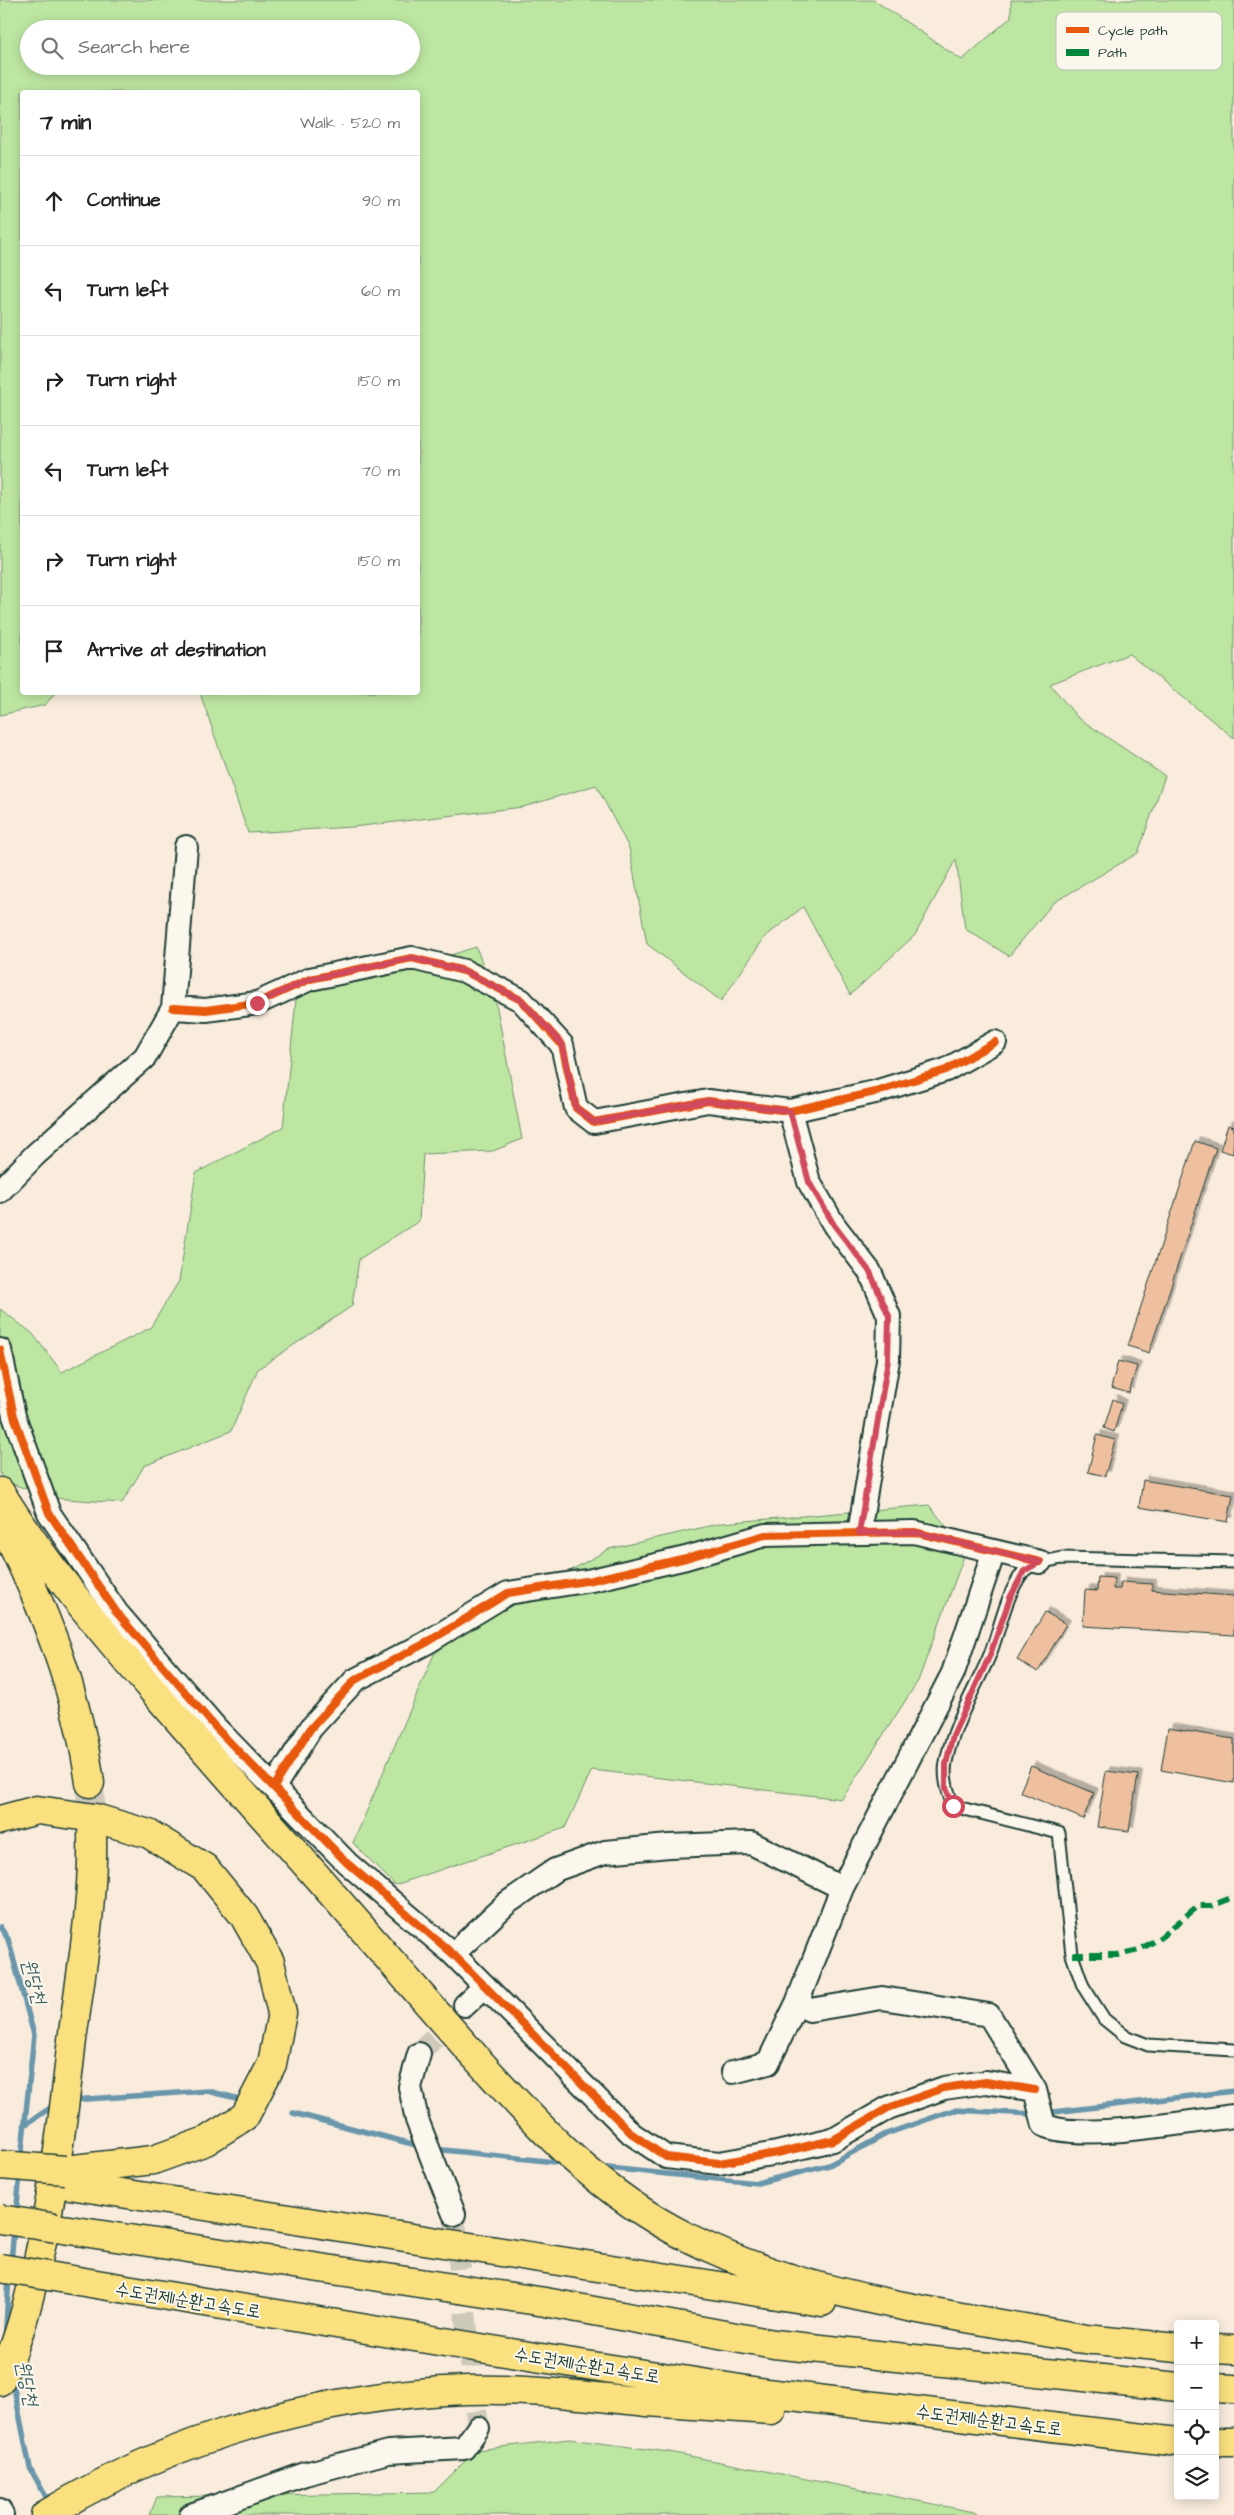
<!DOCTYPE html>
<meta charset="utf-8">
<style>
:root{--surface:#fff;--page:#f2f2f2;--text:#222;--muted:#767676;--line:#e0e0e0}
body{margin:0;font-family:"Architects Daughter","Poor Story",sans-serif;background:var(--page);color:var(--text)}
.controls{position:absolute;right:15px;bottom:15px;display:grid;overflow:hidden;border-radius:5px;box-shadow:0 2px 12px #0003}
.controls button{width:45px;height:45px;display:grid;place-items:center;padding:0;border:0;border-bottom:1px solid var(--line);background:var(--surface);color:var(--text);font:25px sans-serif}
.stop{position:absolute;width:15px;height:15px;margin:-11px;border:4px solid #d1495b;border-radius:50%;background:#fff}
.stop.end{background:#d1495b;border-color:#fff;box-shadow:0 1px 5px #0008}
.list{margin:0;padding:0;list-style:none}
h2{display:flex;justify-content:space-between;align-items:center;height:65px;margin:0;padding:0 20px;font-size:21px}
h2 small{font-size:16px;font-weight:400;color:var(--muted)}
.list li{display:grid;grid-template-columns:32px 1fr auto;gap:15px;align-items:center;box-sizing:border-box;height:90px;padding:0 20px;border-top:1px solid var(--line)}
.list b{display:block;font-size:19px;white-space:nowrap}
.list em{font-size:16px;font-style:normal;color:var(--muted)}
.icon{flex:none;width:28px;height:28px;fill:none;stroke:currentColor;stroke-width:2;stroke-linecap:round;stroke-linejoin:round}
.map{position:relative;flex:none;width:1234px;height:2515px;overflow:hidden}
.search{position:absolute;background:var(--surface);box-shadow:0 2px 12px #0003;left:20px;top:20px;width:400px;height:55px;display:flex;align-items:center;gap:12px;box-sizing:border-box;padding:0 18px;border-radius:28px;color:var(--muted);font-size:19px}
.panel{position:absolute;background:var(--surface);box-shadow:0 2px 12px #0003;left:20px;top:90px;width:400px;height:605px;border-radius:5px}
.map>svg:first-child{display:block}
</style>
<div class="map">
<svg width="1234" height="2515" viewBox="0 0 1234 2515">
<defs>
<filter id="shadow"><feDropShadow dx="4.5" dy="-4.5" stdDeviation="0" flood-color="#0004"/></filter>
</defs>
<rect width="100%" height="100%" fill="#f9ecdd"/>
<filter id="ink" filterUnits="userSpaceOnUse"><feTurbulence type="fractalNoise" baseFrequency=".02" numOctaves="2"/><feDisplacementMap in="SourceGraphic" scale="10" xChannelSelector="R" yChannelSelector="G"/><feConvolveMatrix kernelMatrix="1 2 1 2 8 2 1 2 1" color-interpolation-filters="sRGB"/></filter>
<g filter="url(#ink)">
<path fill="#bde6a2" stroke="#6e926b" fill-rule="evenodd" d="M0 0H874L962 60 1011 17V0H1234V738L1129 654 1050 684 1077 717 1165 776 1138 853 1053 903 1009 956 965 929 956 859 915 935 850 995 803 907 765 937 721 1001 647 944 629 848 596 785 523 807 353 827 248 833 200 693 418 692V92H22V692L55 693 45 705 0 715ZM29 29H411V66H29Z
M476 947 494 993 522 1139 493 1151 423 1154 419 1221 359 1259 352 1306 258 1369 231 1431 144 1466 122 1503 52 1498 4 1481 0 1473V1309L32 1333 62 1372 150 1328 179 1281 196 1173 283 1127 297 990 387 975Z
M929 1505 966 1551 918 1681 842 1799 592 1770 565 1828 395 1885 353 1843 434 1654 466 1629 609 1549 722 1523Z
M569 2439 669 2452 974 2512 978 2515H150L157 2497 434 2492 476 2450Z"/>
<g fill="none" stroke-linecap="round" stroke-linejoin="round">
<path stroke="#6996ab" stroke-width="5.5" d="M0 1927 8 1939 34 2035 21 2160
M72 2100 208 2091 236 2098
M293 2113 420 2146
M1045 2113 1234 2091
M25 2125 56 2104
M434 2149 564 2163
M598 2167 757 2183 829 2165 886 2134 954 2110 1036 2114
M16 2215 20 2175
M11 2262 14 2229
M5 2342 9 2277
M12 2378 30 2468 50 2504"/>
</g>
<path fill="#efc09f" stroke="#1f3d34" filter="url(#shadow)" d="M1228 1125 1234 1127 1233 1154 1220 1150Z
M1195 1141 1216 1148 1149 1353 1128 1346Z
M1118 1361 1137 1366 1129 1393 1111 1388Z
M1113 1399 1122 1404 1114 1432 1104 1428Z
M1097 1435 1115 1440 1105 1476 1088 1472Z
M1143 1480 1233 1495 1228 1522 1139 1507Z
M1098 1577 1114 1578 1113 1589H1120L1121 1582 1152 1584V1590L1234 1596V1635L1083 1626 1085 1590 1097 1591Z
M1045 1612 1066 1624 1038 1672 1017 1660Z
M1168 1728 1234 1739V1783L1161 1770Z
M1031 1766 1094 1793 1083 1819 1020 1792Z
M1106 1771 1138 1775 1129 1831 1097 1827Z"/>
<g fill="none" stroke-linecap="round" stroke-linejoin="round">
<path stroke="#cdc9bb" stroke-width="22" stroke-dasharray="22 11" stroke-linecap="butt" d="M419 2054 465 2005
M454 2214 478 2428"/>
<path stroke="#cdc9bb" stroke-width="28" stroke-dasharray="28 14" stroke-linecap="butt" d="M90 1783 92 1833"/>
<defs>
<path id="service" d="M1234 1562 1062 1558C1050 1561 1032 1562 1023 1572 1005 1596 1000 1630 989 1657 974 1691 953 1725 946 1762 943 1777 948 1792 953 1806L1059 1833 1072 1955 1083 1986 1104 2019 1125 2036 1148 2045 1234 2050"/>
<path id="minor" d="M173 1008 206 1010 257 1003 310 979 412 958 464 971 521 1000 562 1045 576 1108 594 1122 708 1101 790 1111 875 1092 946 1070 995 1042
M790 1111 809 1182 834 1225 870 1272 889 1316 888 1360 859 1533
M0 1191 35 1155 145 1057 173 1008 186 847
M0 1350 14 1416 49 1513 117 1613 216 1728 347 1863 453 1954 632 2134 666 2157 719 2163 777 2153 833 2140 888 2108 944 2088 986 2082 1035 2090
M274 1787 311 1728 355 1680 426 1643 508 1593 592 1580 686 1558 765 1535 914 1532 1040 1562
M453 1954 507 1903 555 1870 605 1852 669 1846 751 1843 842 1888
M797 2003 810 2010 882 1998 989 2015 1035 2090 1044 2125C1078 2142 1191 2121 1234 2116
M465 2005 485 1986
M419 2054 410 2087 417 2120 454 2214
M733 2072 768 2063 797 2003 842 1888 953 1673 994 1551
M0 2510 2 2515
M191 2515 305 2474 388 2452 464 2448 478 2428"/>
<path id="motorway" d="M0 1492C45 1564 99 1628 154 1692 211 1758 269 1822 326 1887 377 1945 427 2003 479 2061 542 2131 601 2194 687 2237 808 2299 959 2315 1091 2340
M0 1520C43 1604 77 1689 90 1783
M0 1820 37 1810 95 1818 149 1834 205 1868 244 1916 270 1962 282 2013 272 2064 245 2116 206 2141 153 2160 65 2170
M63 2184C316 2221 569 2264 822 2302
M56 2228 545 2302 774 2344 1178 2387
M48 2276 535 2357 766 2393 1178 2442
M1075 2338 1178 2348
M1215 2349 1234 2350
M0 2381C17 2346 27 2307 36 2269 53 2196 63 2123 71 2048 80 1976 94 1906 92 1833
M1215 2388 1234 2389
M1215 2442H1234
M45 2515C171 2438 319 2395 467 2390 527 2388 587 2396 647 2402 688 2405 730 2407 771 2410"/>
</defs>
<use href="#service" stroke="#1f3d34" stroke-width="15"/>
<use href="#minor" stroke="#1f3d34" stroke-width="26"/>
<use href="#motorway" stroke="#1f3d34" stroke-width="31"/>
<use href="#service" stroke="#fbf7ec" stroke-width="11"/>
<use href="#minor" stroke="#fbf7ec" stroke-width="22"/>
<use href="#motorway" stroke="#fbe080" stroke-width="28"/>
<defs>
<path id="motorway-bridge" d="M0 2165 65 2170
M0 2219 56 2228
M0 2268 48 2276"/>
</defs>
<use href="#motorway-bridge" stroke="#1f3d34" stroke-width="31" stroke-linecap="butt"/>
<use href="#motorway-bridge" stroke="#fbe080" stroke-width="28"/>
<path stroke="#00873e" stroke-width="6" stroke-dasharray="12 6" stroke-linecap="butt" d="M1072 1955H1117L1139 1950 1161 1937 1198 1906H1211L1234 1897"/>
<defs>
<path id="cycleway" d="M173 1008 206 1010 257 1003 310 979 412 958 464 971 521 1000 562 1045 576 1108 594 1122 708 1101 790 1111 875 1092 946 1070 995 1042
M0 1350 14 1416 49 1513 117 1613 216 1728 347 1863 453 1954 632 2134 666 2157 719 2163 777 2153 833 2140 888 2108 944 2088 986 2082 1035 2090
M274 1787 311 1728 355 1680 426 1643 508 1593 592 1580 686 1558 765 1535 914 1532 1040 1562"/>
</defs>
<use href="#cycleway" stroke="#fbf7ec" stroke-width="11"/>
<use href="#cycleway" stroke="#e8590c" stroke-width="8"/>
</g>
</g>
<g fill="none" stroke-linecap="round" stroke-linejoin="round" filter="url(#ink)">
<path stroke="#d1495b" stroke-width="6" d="M257 1003 310 979 412 958 464 971 521 1000 562 1044 576 1108 594 1122 708 1101 790 1111 809 1182 834 1225 870 1272 889 1316 888 1360 859 1533 914 1532 1040 1562 1024 1571 1010 1598 990 1655 953 1735 946 1764V1788L953 1806"/>
</g>
<g text-anchor="middle" stroke-width="4" stroke-linejoin="round" paint-order="stroke">
<g font-size="18" fill="#1f3d34" stroke="#fbf7ec">
<text transform="translate(188 2300) rotate(9)" y="6">수도권제1순환고속도로</text>
<text transform="translate(587 2365) rotate(9)" y="6">수도권제1순환고속도로</text>
<text transform="translate(989 2420) rotate(7)" y="6">수도권제1순환고속도로</text>
</g>
<g font-size="19" font-style="italic" fill="#385b5c" stroke="#fbf7ec">
<text transform="translate(35 1981) rotate(75)" y="7">원당천</text>
<text transform="translate(28 2383) rotate(78)" y="7">원당천</text>
</g>
</g>
<rect x="1056" y="12" width="166" height="58" rx="8" fill="#fbf7ec" stroke="#b9bfb5" stroke-width="1"/>
<rect x="1066" y="27" width="23" height="6" fill="#e8590c"/>
<rect x="1066" y="49" width="23" height="7" fill="#00873e"/>
<g font-size="14" fill="#1f3d34">
<text x="1098" y="35">Cycle path</text>
<text x="1098" y="57">Path</text>
</g>
</svg>
<div class="controls">
<button>+</button>
<button>−</button>
<button><svg class="icon" aria-label="locate" viewBox="0 0 24 24"><circle cx="12" cy="12" r="6"/><path d="M12 2v4M12 18v4M2 12h4M18 12h4"/></svg></button>
<button><svg class="icon" aria-label="layers" viewBox="0 0 24 24"><path d="M12 4l9 5-9 5-9-5zM3 14l9 5 9-5"/></svg></button>
</div>
<div class="stop" style="left:953px;top:1806px"></div>
<div class="stop end" style="left:257px;top:1003px"></div>
<div class="search"><svg class="icon" aria-label="search" viewBox="0 0 24 24"><circle cx="10" cy="10" r="6"/><path d="M15 15l6 6"/></svg>Search here</div>
<section class="panel">
<h2>7 min<small>Walk · 520 m</small></h2>
<ul class="list">
<li><svg class="icon" aria-label="ahead" viewBox="0 0 24 24"><path d="M12 20V5M6 11l6-6 6 6"/></svg><div><b>Continue</b></div><em>90 m</em></li>
<li><svg class="icon" aria-label="left" viewBox="0 0 24 24"><path d="M17 20v-9H6M10 6l-5 5 5 5"/></svg><div><b>Turn left</b></div><em>60 m</em></li>
<li><svg class="icon" aria-label="right" viewBox="0 0 24 24"><path d="M7 20v-9h11M14 6l5 5-5 5"/></svg><div><b>Turn right</b></div><em>150 m</em></li>
<li><svg class="icon" aria-label="left" viewBox="0 0 24 24"><path d="M17 20v-9H6M10 6l-5 5 5 5"/></svg><div><b>Turn left</b></div><em>70 m</em></li>
<li><svg class="icon" aria-label="right" viewBox="0 0 24 24"><path d="M7 20v-9h11M14 6l5 5-5 5"/></svg><div><b>Turn right</b></div><em>150 m</em></li>
<li><svg class="icon" aria-label="arrive" viewBox="0 0 24 24"><path d="M6 21V4h12l-3 4 3 4H6"/></svg><div><b>Arrive at destination</b></div></li>
</ul>
</section>
</div>
